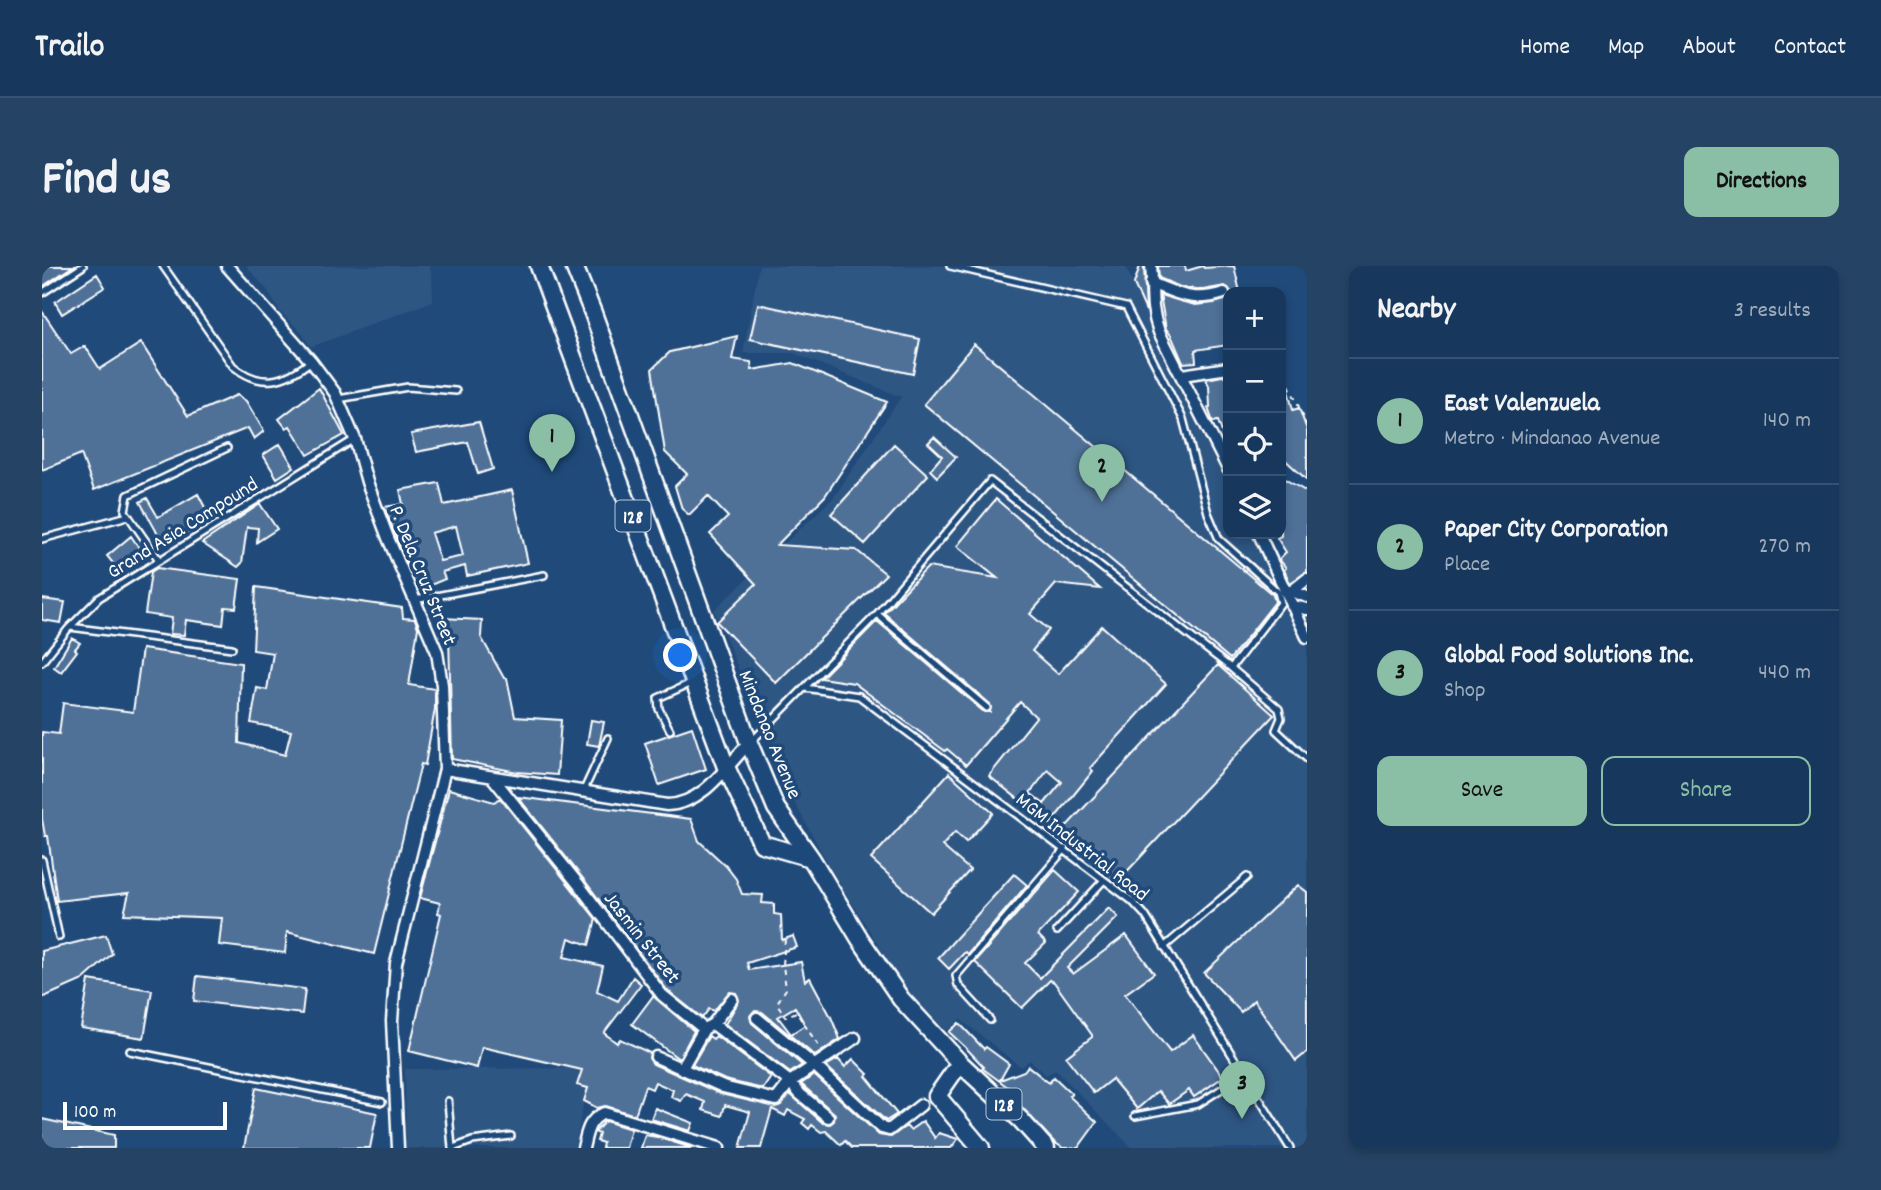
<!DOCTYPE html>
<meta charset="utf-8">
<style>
:root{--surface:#17385c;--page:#244365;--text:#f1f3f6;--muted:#9eacbb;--line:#365272;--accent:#8abfa5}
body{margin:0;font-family:Dekko,sans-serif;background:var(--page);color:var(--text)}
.controls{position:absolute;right:21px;top:21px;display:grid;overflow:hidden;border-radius:14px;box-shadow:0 4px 10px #0003}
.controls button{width:63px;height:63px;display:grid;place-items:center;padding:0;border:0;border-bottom:2px solid var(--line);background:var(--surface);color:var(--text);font:35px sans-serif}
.scale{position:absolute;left:21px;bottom:18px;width:164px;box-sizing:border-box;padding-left:7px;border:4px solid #fff;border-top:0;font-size:19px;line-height:24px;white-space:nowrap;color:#fff;-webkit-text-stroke:5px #1f4a7a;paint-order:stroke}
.you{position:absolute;left:639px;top:390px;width:24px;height:24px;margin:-18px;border:5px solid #fff;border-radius:50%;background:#1a73e8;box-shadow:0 0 0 10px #1a73e833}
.badge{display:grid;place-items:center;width:46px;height:46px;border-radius:50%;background:var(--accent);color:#111;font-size:23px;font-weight:700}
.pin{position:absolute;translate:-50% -58px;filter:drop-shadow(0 2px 4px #0008)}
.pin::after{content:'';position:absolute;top:37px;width:24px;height:21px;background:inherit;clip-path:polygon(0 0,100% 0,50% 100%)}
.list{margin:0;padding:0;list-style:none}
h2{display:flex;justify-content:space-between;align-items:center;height:91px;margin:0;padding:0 28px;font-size:30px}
h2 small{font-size:23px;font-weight:400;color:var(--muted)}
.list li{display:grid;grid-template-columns:46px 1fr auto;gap:21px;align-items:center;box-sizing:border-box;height:126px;padding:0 28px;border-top:2px solid var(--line)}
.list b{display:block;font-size:26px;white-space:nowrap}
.list p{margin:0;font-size:23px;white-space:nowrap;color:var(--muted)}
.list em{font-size:23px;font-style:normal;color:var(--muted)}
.actions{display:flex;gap:14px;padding:21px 28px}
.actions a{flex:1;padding:16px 0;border:2px solid var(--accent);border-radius:14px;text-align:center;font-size:24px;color:var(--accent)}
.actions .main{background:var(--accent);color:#111}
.icon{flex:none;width:38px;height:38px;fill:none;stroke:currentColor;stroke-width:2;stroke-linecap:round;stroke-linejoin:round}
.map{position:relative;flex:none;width:1265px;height:882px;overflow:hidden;border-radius:14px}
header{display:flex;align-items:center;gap:42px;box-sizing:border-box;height:98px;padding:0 35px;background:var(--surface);border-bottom:2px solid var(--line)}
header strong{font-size:33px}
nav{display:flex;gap:38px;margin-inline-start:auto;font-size:24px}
.intro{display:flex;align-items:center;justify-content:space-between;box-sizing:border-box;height:168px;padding:0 42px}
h1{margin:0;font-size:49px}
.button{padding:18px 32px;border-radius:14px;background:var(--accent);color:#111;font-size:24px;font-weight:700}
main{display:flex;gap:42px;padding:0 42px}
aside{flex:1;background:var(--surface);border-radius:14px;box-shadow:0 4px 10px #0003}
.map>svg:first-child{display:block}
</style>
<header>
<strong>Trailo</strong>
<nav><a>Home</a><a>Map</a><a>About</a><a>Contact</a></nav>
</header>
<div class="intro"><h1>Find us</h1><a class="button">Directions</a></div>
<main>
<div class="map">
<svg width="1265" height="882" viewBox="0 0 1265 882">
<rect width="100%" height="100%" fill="#1f4a7a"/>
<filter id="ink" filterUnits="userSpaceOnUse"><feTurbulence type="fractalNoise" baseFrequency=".0143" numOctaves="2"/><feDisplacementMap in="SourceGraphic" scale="14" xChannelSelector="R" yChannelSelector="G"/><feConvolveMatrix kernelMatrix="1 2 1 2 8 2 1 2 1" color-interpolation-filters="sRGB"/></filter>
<g filter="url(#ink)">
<path fill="#2e5683" d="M204 0H387L390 9 391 35 269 81 259 66 238 46 226 25Z
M717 0H1083L1186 216V268H1211L1265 380V882H1090L1014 804 1004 809 988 794 979 801 918 753 904 765 866 726 790 605 751 534 672 344 792 231 859 131 751 87H701Z
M548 802 533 882H364L363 803Z"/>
<path fill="#507197" stroke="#fff" stroke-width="2" fill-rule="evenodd" d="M0 0H31L0 21Z
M1098 0H1102L1104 45 1092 18Z
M1116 0H1143L1144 5 1161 0 1162 2 1192 0 1198 26H1189L1183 20 1161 24 1138 21 1117 12Z
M55 8 63 21 20 48 13 36Z
M1118 29 1153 39 1172 37 1186 33V79L1153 84 1154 96 1141 97 1129 69 1124 63Z
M716 38 878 73 871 108 708 73Z
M0 45 29 88 43 80 58 103 99 77 146 150 195 129 204 135 222 165 212 173 206 162 52 224 39 188 0 204Z
M695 70 690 93 709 96 710 104 751 97 845 136 783 230 735 279 814 284 844 308 734 417 675 356 714 318 668 268 686 251 666 230 647 249 640 243 633 220 645 208 623 186 610 103 628 86Z
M932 78 1231 329 1233 336 1188 393 882 138Z
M1186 109V181H1185L1176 155 1171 156 1166 142 1168 141 1167 120 1164 113Z
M1239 109H1242L1251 144 1257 142 1265 164V214L1239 190V182L1242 178 1239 174Z
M277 122 302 169 266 189 248 160 244 162 237 153Z
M437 156 451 203 436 208 426 176 374 186 369 168Z
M892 171 914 191 895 211 888 204 900 190 886 177Z
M238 178 252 201 235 212 221 189Z
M852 178 886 209 823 278 789 248Z
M1239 211 1265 226V306L1248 317 1242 304 1244 302 1237 293 1244 286 1235 272 1239 270Z
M397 217 402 239 470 224 486 297 425 310 423 300 400 306 403 313 379 323 368 298 366 299 342 241 361 238 358 224ZM414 260 421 290 398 295 389 267Z
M156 228 169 253 122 279 98 236 105 232 116 251Z
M954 233 1058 323 1014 318 988 348 1007 364 990 385 1016 408 1060 360 1124 418 1048 502 1051 505 1008 558 947 510 994 451 978 436 924 499 905 483 903 485 812 417 779 412 835 355 942 446H948V438L842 347 886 301 955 312 915 280ZM1006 504 1020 516 1002 538 988 527Z
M218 238 235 263 215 276 216 262 205 261 200 297 196 301 160 277Z
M89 270 102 289 79 307 65 290Z
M115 302 198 313 194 342 183 341 181 359 144 354 142 369 128 368 130 352 103 348 109 306Z
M214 321 360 342 361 352 373 353 376 362 367 419 393 423V443L383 499 379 498 332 688 245 666 243 687 177 679 180 652 82 648 87 627 15 635 6 570H3L0 553V466L17 468 21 437 91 446 100 383 199 397 197 477 243 489 249 465 209 457 215 422 225 424 231 387 211 384Z
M0 333 23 336 19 357 0 354Z
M399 352 440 354 439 371 462 412H465L473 451 519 454 515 509 475 506 410 493 407 369H398Z
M30 372 38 377 33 383 35 385 19 406 12 401Z
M1176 399 1232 449 1076 615 1021 564Z
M549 454 562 456 557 480 545 478Z
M650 461 664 503 617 519 603 477Z
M907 507 951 547 924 576 913 566 900 580 928 604 889 647 829 593Z
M407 523 452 536 458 532 554 653 547 679 527 672 522 691 561 700 555 725 576 735 591 711 599 718 562 767 575 777 578 773 608 787 607 792 611 798 679 828 733 841 739 839 748 828 781 857 788 858 792 855 793 848 759 818 772 809 837 869 849 871 864 860 868 864 881 855 893 872 897 867 916 873 909 882H810L803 875 799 879 784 865 779 866 770 859 767 863 760 857 763 853 746 844 743 850 730 843 719 882H698L708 846 683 839 680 850 661 844 663 836 644 828 639 835 629 831 631 824 613 816 610 823 603 820 593 849 564 840 555 842 542 835 546 822 535 819 540 804 440 781 435 802 367 785 399 648 396 647 398 637 378 632Z
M476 531 649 553 657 575 684 600 694 613 700 628 721 629 720 637 732 638V648L739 649 740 674 751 670 755 681 705 697 707 704 759 696 763 715 768 712 789 751 798 773 773 790 720 746 712 745 708 750 710 757 760 799 748 807 683 758 697 735 694 727 687 726 672 745 667 743 660 752 625 724 543 615ZM753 741 763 759 749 768 736 751Z
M1013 604 1037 626 996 669 1004 677 983 697 998 712 1067 642 1076 651 1025 702 1031 708 1084 669 1112 707 1083 728 1128 786 1151 769 1181 811 1152 831 1147 824 1127 838 1116 825 1095 843 1070 813 1052 827 1024 791 1050 771V769L1012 716 1008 714 980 742 933 696Z
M972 608 985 619 926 688 923 686 907 703 896 692Z
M1256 619 1265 626V786L1254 795 1212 734 1199 746 1162 707Z
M64 669 70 688 41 714 0 732V685Z
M155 710 263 723 260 748 152 735Z
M47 714 110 724 102 772 39 762Z
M611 730 652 765 637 793 590 758Z
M917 757 942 783 944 781 967 798 958 814 982 805 986 800 1007 817 1012 811 1030 828 1027 830 1055 856 1036 882H1021L1012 876 973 834 975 831 966 824 967 822 940 802 942 801 924 782 907 766Z
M667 770 671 773 674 770 729 811 721 823 683 814 650 799Z
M796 793 803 801 811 793 826 808 824 810 855 848 844 855 784 800Z
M214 822 335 847 328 882H202Z
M613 842 651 857 648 865 609 853Z
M0 853 72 869V882H0Z
M563 855 589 863 584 882H560L561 877 555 875 557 868 553 866Z
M603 869 615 871 650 882H599Z"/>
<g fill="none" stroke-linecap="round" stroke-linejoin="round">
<defs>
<path id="lane" d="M121 0 191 100C219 123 243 116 269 95
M908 0 1084 41 1141 153 1166 247 1177 273 1236 326 1239 337 1189 402
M0 27 41 0
M296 133 366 121 414 125
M0 273 86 250
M117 294 83 245 86 229 185 182
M373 334 502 309
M835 348 945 442
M28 361 190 382
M0 396 26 363 57 332 313 173
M763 422 817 430 1090 635 1103 649 1248 882
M628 464 617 443 616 432 649 417
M710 475 835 348 948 215 1189 402 1237 443 1239 452 1234 464 1265 493
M541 526 566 472
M0 594 17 671
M1015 665 1062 614
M1122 681 1205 611
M948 754 916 719 914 710 1023 583
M88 785 340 836
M406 835 410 882
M1093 850 1156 838 1203 808
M411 882 430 875 469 870"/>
<path id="street" d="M185 0 269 95 293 127 313 173 325 216 346 272 395 386 400 419 403 503 354 697 350 755 356 882
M1109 0C1112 26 1107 38 1117 66L1186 203
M1109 17C1137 28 1151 37 1182 27
M1140 109 1186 102
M1217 268 1265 371
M1243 325H1250L1265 313
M1250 325 1265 331
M1250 340 1265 343
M403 503 625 539C661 538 683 502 707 477
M451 512 537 619 620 729 662 763
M715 752 772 799 840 862 847 864 879 839
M671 758 690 733
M662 763 671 758 748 816 758 828 786 851
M614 791 681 821 734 834 748 816 813 772
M640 802 662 763
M541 882C545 866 546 854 562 847L677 882"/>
<path id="primary" d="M497 0 684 501 720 578 769 592
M532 0 551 47 707 477 734 542 769 592 818 673 859 733 918 797 979 854 1004 882
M918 797 895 830 939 882"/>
</defs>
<use href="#lane" stroke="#fff" stroke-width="10"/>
<use href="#street" stroke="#fff" stroke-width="15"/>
<use href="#primary" stroke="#fff" stroke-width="21"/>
<path stroke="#fff" stroke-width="2" stroke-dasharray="5 5" stroke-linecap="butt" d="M1239 101 1265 159
M743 673 741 699 744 723 735 737 743 751 754 746 778 782"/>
<use href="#lane" stroke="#1f4a7a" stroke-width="5"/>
<use href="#street" stroke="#1f4a7a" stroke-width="10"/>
<use href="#primary" stroke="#1f4a7a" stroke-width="16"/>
</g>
</g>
<g text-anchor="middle" stroke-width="7" stroke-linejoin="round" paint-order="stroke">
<g fill="#1f4a7a" stroke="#bcc9d7" stroke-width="2">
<rect x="573.5" y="234.5" width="35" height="31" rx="5"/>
<rect x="944.5" y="822.5" width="35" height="31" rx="5"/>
</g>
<g font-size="19" font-weight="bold" fill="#fff">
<text x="591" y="257">128</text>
<text x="962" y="845">128</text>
</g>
<g font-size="21" fill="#fff" stroke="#1f4a7a">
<text transform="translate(140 261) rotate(-32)" y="7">Grand Asia Compound</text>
<text transform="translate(382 309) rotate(68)" y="7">P. Dela Cruz Street</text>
<text transform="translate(729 468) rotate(68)" y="7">Mindanao Avenue</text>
<text transform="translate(1041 580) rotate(38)" y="7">MGM Industrial Road</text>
<text transform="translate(601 671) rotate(52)" y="7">Jasmin Street</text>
</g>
</g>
</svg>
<div class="controls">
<button>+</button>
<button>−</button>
<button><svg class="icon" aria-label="locate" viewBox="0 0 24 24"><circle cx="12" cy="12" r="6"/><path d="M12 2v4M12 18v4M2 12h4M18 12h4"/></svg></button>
<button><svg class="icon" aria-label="layers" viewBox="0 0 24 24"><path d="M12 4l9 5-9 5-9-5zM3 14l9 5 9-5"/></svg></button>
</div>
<div class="scale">100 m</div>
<div class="you"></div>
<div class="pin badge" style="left:510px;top:206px">1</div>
<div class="pin badge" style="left:1060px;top:236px">2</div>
<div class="pin badge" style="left:1200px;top:853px">3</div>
</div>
<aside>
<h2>Nearby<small>3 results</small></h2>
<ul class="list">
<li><span class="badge">1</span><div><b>East Valenzuela</b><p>Metro · Mindanao Avenue</p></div><em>140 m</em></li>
<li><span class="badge">2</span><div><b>Paper City Corporation</b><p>Place</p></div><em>270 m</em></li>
<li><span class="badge">3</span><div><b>Global Food Solutions Inc.</b><p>Shop</p></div><em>440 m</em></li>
</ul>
<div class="actions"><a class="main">Save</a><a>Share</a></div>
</aside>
</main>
